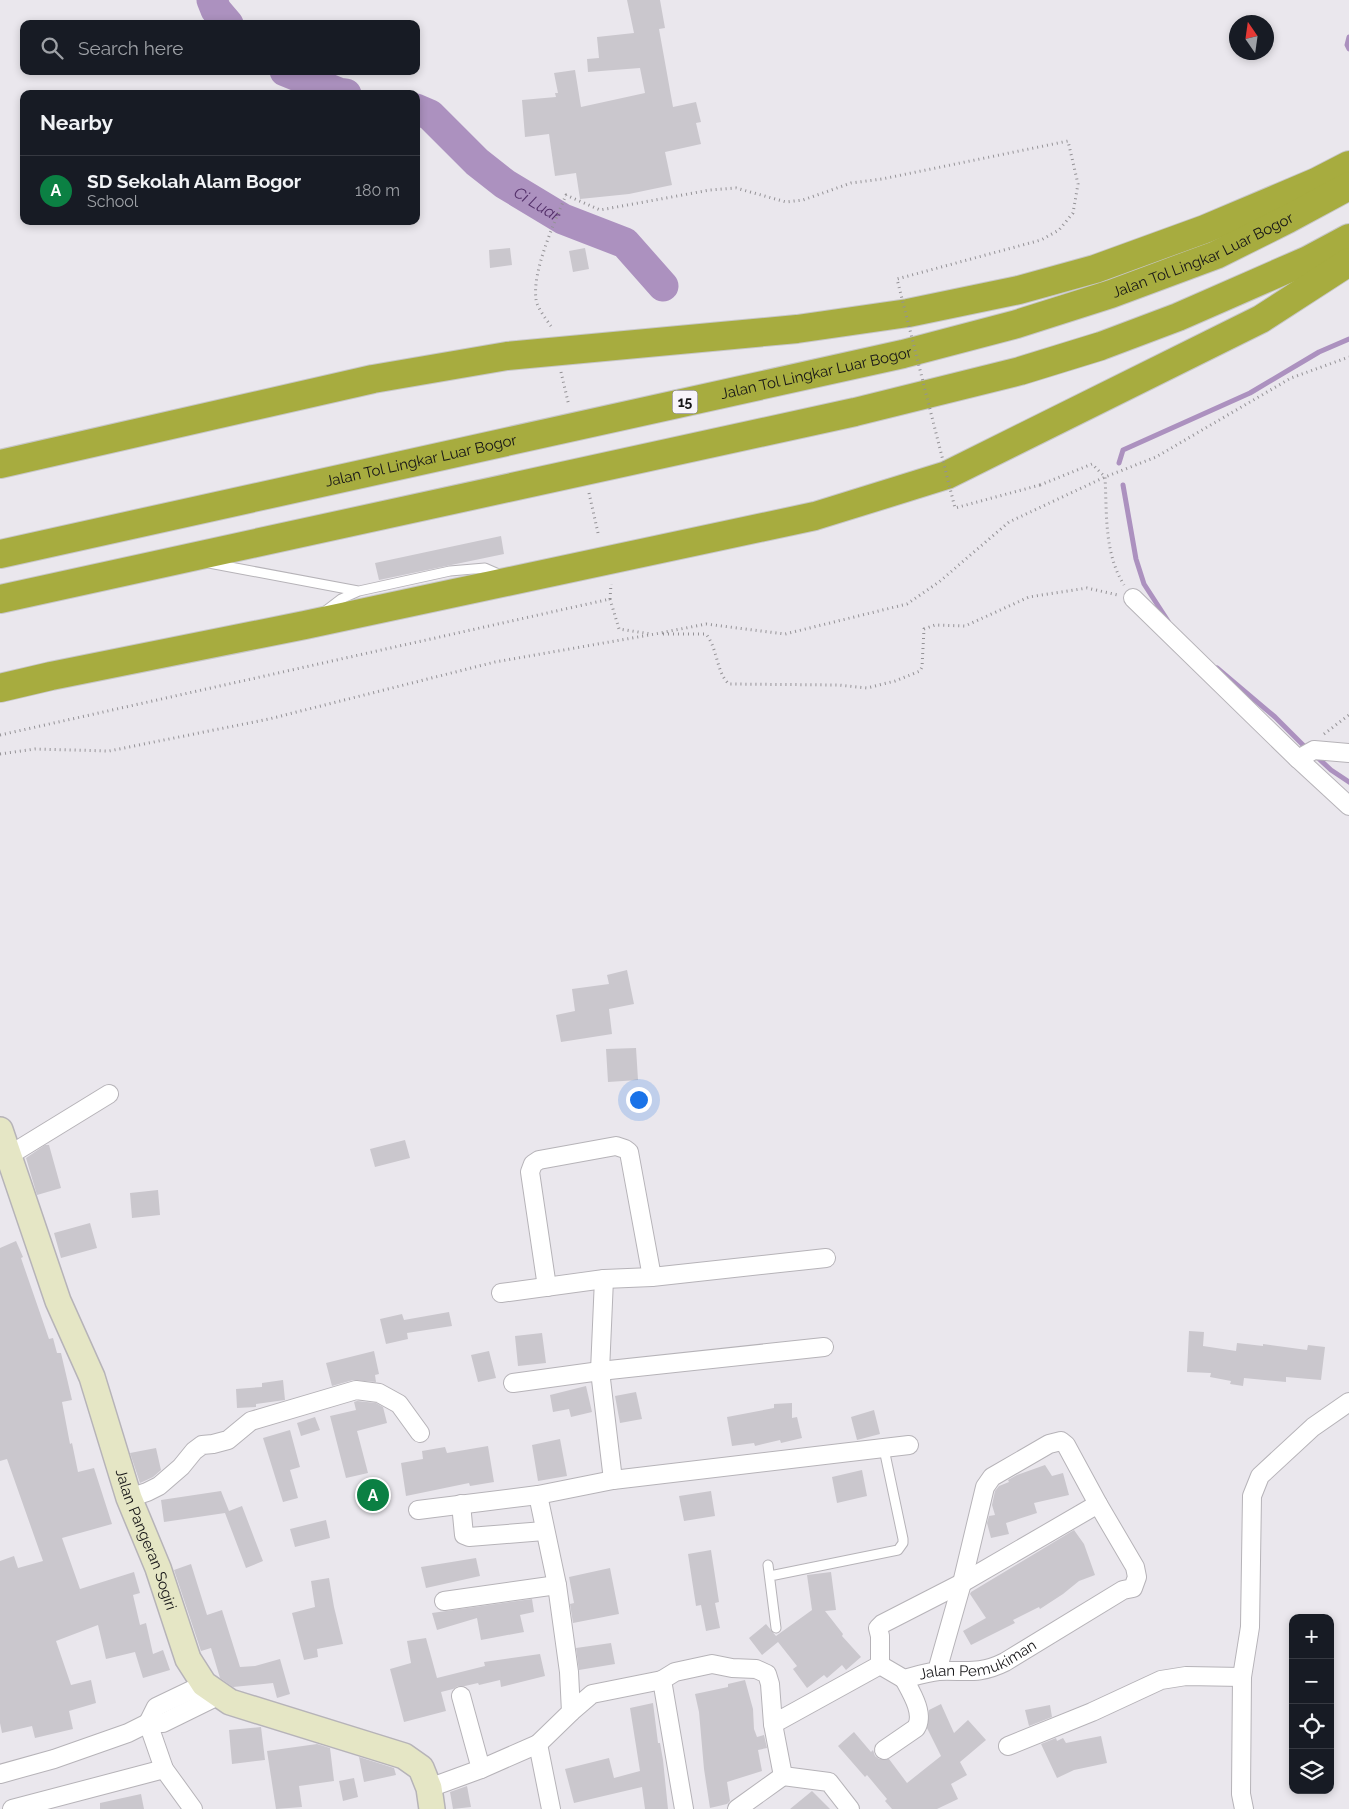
<!DOCTYPE html>
<meta charset="utf-8">
<style>
:root{--surface:#171b24;--page:#242831;--text:#f1f3f6;--muted:#9ea1a6;--line:#363941;--accent:#0b8043}
body{margin:0;font-family:Raleway,sans-serif;background:var(--page);color:var(--text)}
.controls{position:absolute;right:15px;bottom:15px;display:grid;overflow:hidden;border-radius:10px;box-shadow:0 2px 8px #0003}
.controls button{width:45px;height:45px;display:grid;place-items:center;padding:0;border:0;border-bottom:1px solid var(--line);background:var(--surface);color:var(--text);font:25px sans-serif}
.compass{position:absolute;left:1229px;top:15px;width:45px;height:45px;border-radius:50%;background:var(--surface);box-shadow:0 2px 8px #0003;rotate:347deg}
.you{position:absolute;left:638px;top:1099px;width:18px;height:18px;margin:-12px;border:4px solid #fff;border-radius:50%;background:#1a73e8;box-shadow:0 0 0 8px #1a73e833}
.badge{display:grid;place-items:center;width:32px;height:32px;border-radius:50%;background:var(--accent);color:#fff;font-size:16px;font-weight:700}
.pin{position:absolute;translate:-50% -50%;border:2px solid #fff;box-shadow:0 1px 5px #0006}
.list{margin:0;padding:0;list-style:none}
h2{display:flex;justify-content:space-between;align-items:center;height:65px;margin:0;padding:0 20px;font-size:21px}
h2 small{font-size:16px;font-weight:400;color:var(--muted)}
.list li{display:grid;grid-template-columns:32px 1fr auto;gap:15px;align-items:center;box-sizing:border-box;height:70px;padding:0 20px;border-top:1px solid var(--line)}
.list b{display:block;font-size:19px;white-space:nowrap}
.list p{margin:0;font-size:16px;white-space:nowrap;color:var(--muted)}
.list em{font-size:16px;font-style:normal;color:var(--muted)}
.icon{flex:none;width:28px;height:28px;fill:none;stroke:currentColor;stroke-width:2;stroke-linecap:round;stroke-linejoin:round}
.map{position:relative;flex:none;width:1349px;height:1809px;overflow:hidden}
.search{position:absolute;background:var(--surface);box-shadow:0 2px 8px #0003;left:20px;top:20px;width:400px;height:55px;display:flex;align-items:center;gap:12px;box-sizing:border-box;padding:0 18px;border-radius:10px;color:var(--muted);font-size:19px}
.panel{position:absolute;background:var(--surface);box-shadow:0 2px 8px #0003;left:20px;top:90px;width:400px;height:135px;border-radius:10px}
.map>svg:first-child{display:block}
</style>
<div class="map">
<svg width="1349" height="1809" viewBox="0 0 1349 1809">
<rect width="100%" height="100%" fill="#eae7ed"/>
<g fill="none" stroke-linecap="round" stroke-linejoin="round">
<path stroke="#ac91bf" stroke-width="5" d="M1349 37 1347 45 1349 49
M1119 463 1123 450 1250 393 1319 352 1349 339
M1123 485 1136 559 1144 584 1168 621
M1217 668 1275 717 1304 746
M1317 757 1331 770 1349 782"/>
<g stroke="#ac91bf" stroke-width="31">
<path d="M212 0 216 10 228 24"/>
<path d="M285 71 339 93 346 94"/>
<path id="s1" d="M416 109 430 115 477 162 505 184 563 219 625 243 663 286"/>
</g>
</g>
<path fill="#cac7cd" d="M627 0H660L665 28 659 29 673 107 696 102 701 122 696 123 701 144 665 152 672 185 629 194 580 199 576 173 555 176 549 134 525 137 522 100 556 97 555 93H558L554 73 575 70 581 107 645 93 640 68 588 72 587 59 599 58 597 37 634 33Z
M510 248 512 265 490 268 489 250Z
M585 248 589 269 573 272 569 251Z
M501 536 504 554 379 580 375 563Z
M627 970 634 1004 609 1009 612 1034 561 1042 556 1015 575 1011 572 989 609 984 607 975Z
M636 1048 638 1080 608 1082 606 1049Z
M405 1140 410 1158 375 1167 370 1149Z
M45 1145H49L61 1188 37 1195 26 1158Z
M158 1190 160 1215 132 1218 130 1193Z
M90 1223 97 1248 61 1258 54 1233Z
M16 1241 23 1257 21 1258 49 1339 53 1338 57 1353H61L72 1400 62 1402 70 1444 72 1443 78 1472 94 1468 112 1524 62 1538 80 1589 134 1572 140 1593 133 1595 140 1625 146 1623 153 1654 163 1650 170 1670 143 1678 135 1652 106 1659 98 1625 56 1641 71 1685 91 1680 96 1703 69 1711 73 1729 35 1738 32 1726 2 1733 0 1723V1561L14 1556 18 1568 43 1561 7 1459 0 1461V1248Z
M449 1312 452 1326 407 1333 408 1339 386 1344 380 1319 402 1314 404 1320Z
M1189 1331 1204 1332 1203 1346 1236 1351 1237 1343 1263 1346V1344L1307 1350 1308 1345 1325 1347 1321 1380 1286 1377V1382L1244 1378 1243 1386 1230 1384 1231 1381 1210 1377 1211 1373 1187 1372Z
M542 1333 546 1363 518 1366 515 1336Z
M374 1351 379 1374 375 1375 376 1382 353 1380 332 1386 326 1363Z
M489 1351 496 1378 478 1382 471 1355Z
M283 1380 285 1400 256 1404V1407L237 1408 236 1389 262 1387V1383Z
M586 1386 592 1412 571 1417 569 1409 553 1412 550 1395Z
M636 1392 642 1419 620 1423 615 1396Z
M357 1401 376 1403 383 1407 387 1423 357 1431 368 1473 346 1478 330 1416 356 1410 354 1402Z
M792 1403V1418L797 1417 802 1438 781 1443 780 1440 755 1446 754 1443 732 1446 727 1417 774 1408V1404Z
M874 1410 880 1434 857 1440 851 1417Z
M315 1417 320 1430 301 1436 297 1423Z
M290 1430 300 1467 290 1470 298 1498 283 1502 263 1438Z
M560 1439 567 1476 538 1481 532 1445Z
M488 1446 494 1482 470 1486 469 1483 406 1496 401 1463 423 1459 422 1451 445 1447 447 1453Z
M156 1448 161 1470 153 1477 140 1483 130 1453Z
M1045 1465 1052 1476 1063 1473 1069 1495 1034 1503 1037 1513 1006 1523 1009 1534 991 1538 987 1523 989 1516 995 1515 992 1505 995 1491 999 1486 1009 1482 1008 1480 1017 1475Z
M862 1470 867 1496 837 1503 832 1477Z
M221 1491 229 1511 242 1506 263 1561 246 1568 225 1513 164 1522 161 1500Z
M711 1491 715 1516 684 1521 679 1496Z
M326 1520 330 1538 295 1547 290 1529Z
M1074 1530 1084 1544 1095 1575 1079 1581 1063 1594 1040 1609 1039 1607 1013 1620 1015 1623 971 1645 963 1631 986 1618 970 1594 971 1592Z
M711 1550 719 1602 715 1603 720 1628 706 1631 701 1605 696 1606 688 1554Z
M476 1558 480 1576 426 1588 421 1567Z
M191 1564 207 1615 222 1610 240 1667 255 1666 280 1659 290 1694 277 1698 273 1683 233 1687 220 1678 211 1648 201 1651 174 1570Z
M610 1568 619 1614 573 1623 570 1604 574 1603 569 1577Z
M831 1572 836 1610 825 1611 843 1634 842 1636 861 1657 846 1670 842 1665 827 1678 824 1675 807 1688 793 1669 797 1666 778 1642 762 1655 749 1638 766 1624 776 1636 812 1610 807 1575Z
M329 1578 334 1607 343 1644 317 1649 318 1657 304 1660 292 1613 315 1607 311 1581Z
M532 1599 534 1612 520 1615 524 1632 481 1640 477 1618 437 1630 432 1613Z
M426 1638 437 1678 485 1666 484 1662 540 1654 545 1676 501 1687 500 1680 479 1685 478 1683 465 1686H458L453 1689 441 1692 446 1711 404 1722 390 1669 411 1663 407 1641Z
M611 1643 615 1664 579 1670 576 1648Z
M745 1680 753 1709 754 1729 757 1737 764 1735 767 1748 758 1750 762 1771 727 1782 730 1801 727 1804 710 1808 704 1769 699 1712 695 1694 728 1687V1684Z
M653 1703 658 1743H660L663 1760 668 1809H645L642 1787 574 1803 565 1769 609 1758 614 1778 640 1771 630 1708Z
M941 1704 954 1733 968 1720 986 1740 960 1762 967 1775 951 1784 958 1799 937 1809H892L885 1801 887 1799 867 1775 865 1777 838 1746 854 1732 871 1752 873 1750 875 1756 879 1759H889L907 1783 941 1756 927 1728 929 1710Z
M1050 1705 1052 1717 1029 1726 1025 1710Z
M261 1727 265 1760 232 1764 229 1730Z
M1101 1736 1107 1763 1074 1770 1057 1778 1041 1744 1056 1738 1057 1741 1063 1738 1066 1743Z
M317 1744 330 1748 334 1781 299 1786 302 1807 276 1809 267 1751Z
M359 1757 394 1768 396 1775 364 1782Z
M354 1778 358 1797 343 1801 339 1781Z
M467 1786 471 1807 453 1809 450 1792Z
M812 1791 830 1809H790Z
M141 1794 144 1809H100V1803Z"/>
<g fill="none" stroke-linecap="round" stroke-linejoin="round">
<defs>
<path id="lane" d="M209 563 358 591
M324 612 341 599 359 591 450 571 485 568 501 575
M768 1565 776 1628
M770 1576 898 1550 903 1543V1539L884 1449"/>
<g id="street">
<path d="M1133 598 1297 758 1349 806"/>
<path d="M1298 759 1314 750 1349 753"/>
<path d="M8 1156 109 1094"/>
<path d="M604 1279 600 1371 613 1480"/>
<path d="M547 1287 530 1172 533 1164 539 1160 616 1146 625 1149 629 1152 652 1277"/>
<path d="M501 1293 604 1279 652 1277 826 1258"/>
<path d="M513 1383 600 1371 824 1347"/>
<path d="M129 1498 147 1492 159 1486 181 1467 194 1451 202 1445 213 1444 228 1440 251 1421 356 1390 379 1393 399 1404 420 1433"/>
<path d="M461 1504 464 1535 469 1537 544 1531"/>
<path d="M418 1510 538 1495 613 1480 909 1445"/>
<path d="M444 1601 557 1585"/>
<path d="M880 1665V1636L878 1628 882 1624 962 1583 1098 1504"/>
<path d="M461 1696 481 1769"/>
<path d="M571 1712 592 1694 662 1680"/>
<path d="M148 1723 164 1769 193 1809"/>
<path d="M148 1723 156 1707 204 1684"/>
<path d="M538 1744 571 1712 569 1672 557 1585 538 1495"/>
<path d="M1008 1746 1092 1712 1161 1680 1186 1676 1242 1677"/>
<path d="M884 1750 916 1728C925 1714 911 1692 904 1679"/>
<path d="M0 1774 54 1759 128 1733 148 1723H163L220 1695"/>
<path d="M783 1776 829 1782 850 1809"/>
<path d="M429 1788 481 1769 538 1744 551 1809"/>
<path d="M12 1809 164 1769"/>
<path id="s2" d="M684 1809 662 1680 675 1672 712 1664 732 1668 756 1669 767 1674 770 1684 773 1724 880 1665 904 1679C915 1676 928 1672 939 1671 966 1670 979 1675 1005 1662L1123 1590 1133 1588 1137 1577 1135 1567 1098 1504 1066 1445 1061 1441 1049 1444 992 1477 985 1487 962 1583 937 1671"/>
<path d="M737 1809 783 1776 773 1724"/>
<path d="M1244 1809 1241 1794 1242 1677 1250 1627 1252 1496 1260 1476 1313 1427 1349 1402"/>
</g>
<g id="secondary">
<path id="s3" d="M0 1130 58 1301 92 1377 129 1498 158 1568 188 1659 204 1684 230 1702 404 1756 421 1768 429 1788 432 1809"/>
</g>
<g id="highway">
<path d="M0 464 373 379 507 356 797 329 908 313 1019 290 1095 269 1205 229 1316 182 1349 165"/>
<path id="s4" d="M0 554 903 354 1017 324 1111 294 1216 255 1288 219 1349 186"/>
<path d="M0 599 855 412 1020 371 1101 346 1178 317 1308 260 1349 238"/>
<path d="M0 688 51 676 305 625 815 516 947 475 1261 319 1349 262"/>
</g>
</defs>
<use href="#lane" stroke="#b6b3b8" stroke-width="11"/>
<use href="#street" stroke="#b6b3b8" stroke-width="20"/>
<use href="#secondary" stroke="#b6b3b8" stroke-width="28"/>
<use href="#highway" stroke="#c7c7c7" stroke-width="30"/>
<path stroke="#949296" stroke-width="3" stroke-dasharray="1 4" stroke-linecap="butt" d="M551 326C546 319 537 308 536 299 532 271 555 221 566 195L600 210 710 190 736 188 786 202 803 200 851 183 882 179 1068 141 1078 184 1073 213 1059 230 1041 240
M561 372 569 406
M1040 485 1092 464 1105 477C1107 514 1104 553 1124 585
M589 493 598 533
M610 599 611 584
M663 634H706C718 649 716 672 729 684L838 685 867 688 895 681 920 671 922 667 924 629 935 625 965 626 1029 597 1087 588 1118 595
M1324 734 1349 715
M0 735 610 599 619 629 651 634
M0 754 35 749 109 751 269 719 495 662 655 634 706 624 785 634 907 604 939 582 1009 522 1105 477 1156 457 1291 378 1349 357"/>
<use href="#lane" stroke="#fff" stroke-width="9"/>
<use href="#street" stroke="#fff" stroke-width="18"/>
<use href="#secondary" stroke="#e5e6c5" stroke-width="25"/>
<use href="#highway" stroke="#a7ac3f" stroke-width="28"/>
<path stroke="#949296" stroke-width="3" stroke-dasharray="1 4" stroke-linecap="butt" d="M1040 485 955 508 897 279 1041 240"/>
</g>
<g text-anchor="middle" stroke-width="4" stroke-linejoin="round" paint-order="stroke">
<rect fill="#f7f4fa" stroke="#5a585b" stroke-width="1" x="672.5" y="390.5" width="25" height="23" rx="4"/>
<g font-size="14" font-weight="bold" fill="#161517">
<text x="685" y="407">15</text>
</g>
<g font-size="15" fill="#161517" stroke="#f7f4fa">
<text dy="5" stroke="none"><textPath href="#s4" startOffset="1241">Jalan Tol Lingkar Luar Bogor</textPath></text>
<text dy="5" stroke="none"><textPath href="#s4" startOffset="836">Jalan Tol Lingkar Luar Bogor</textPath></text>
<text dy="5" stroke="none"><textPath href="#s4" startOffset="431">Jalan Tol Lingkar Luar Bogor</textPath></text>
<text dy="5" stroke="none"><textPath href="#s3" startOffset="435">Jalan Pangeran Sogiri</textPath></text>
<text dy="5" stroke="none"><textPath href="#s2" startOffset="518">Jalan Pemukiman</textPath></text>
</g>
<g font-size="16" font-style="italic" fill="#54306a" stroke="#f7f4fa">
<text dy="6" stroke="none"><textPath href="#s1" startOffset="155">Ci Luar</textPath></text>
</g>
</g>
</svg>
<div class="controls">
<button>+</button>
<button>−</button>
<button><svg class="icon" aria-label="locate" viewBox="0 0 24 24"><circle cx="12" cy="12" r="6"/><path d="M12 2v4M12 18v4M2 12h4M18 12h4"/></svg></button>
<button><svg class="icon" aria-label="layers" viewBox="0 0 24 24"><path d="M12 4l9 5-9 5-9-5zM3 14l9 5 9-5"/></svg></button>
</div>
<svg class="compass" viewBox="-18 -18 36 36"><path d="M0-13l5 13h-10z" fill="#e53935"/><path d="M0 13l5-13h-10z" fill="#9ea1a6"/></svg>
<div class="you"></div>
<div class="pin badge" style="left:373px;top:1495px">A</div>
<div class="search"><svg class="icon" aria-label="search" viewBox="0 0 24 24"><circle cx="10" cy="10" r="6"/><path d="M15 15l6 6"/></svg>Search here</div>
<section class="panel">
<h2>Nearby<small></small></h2>
<ul class="list">
<li><span class="badge">A</span><div><b>SD Sekolah Alam Bogor</b><p>School</p></div><em>180 m</em></li>
</ul>
</section>
</div>
